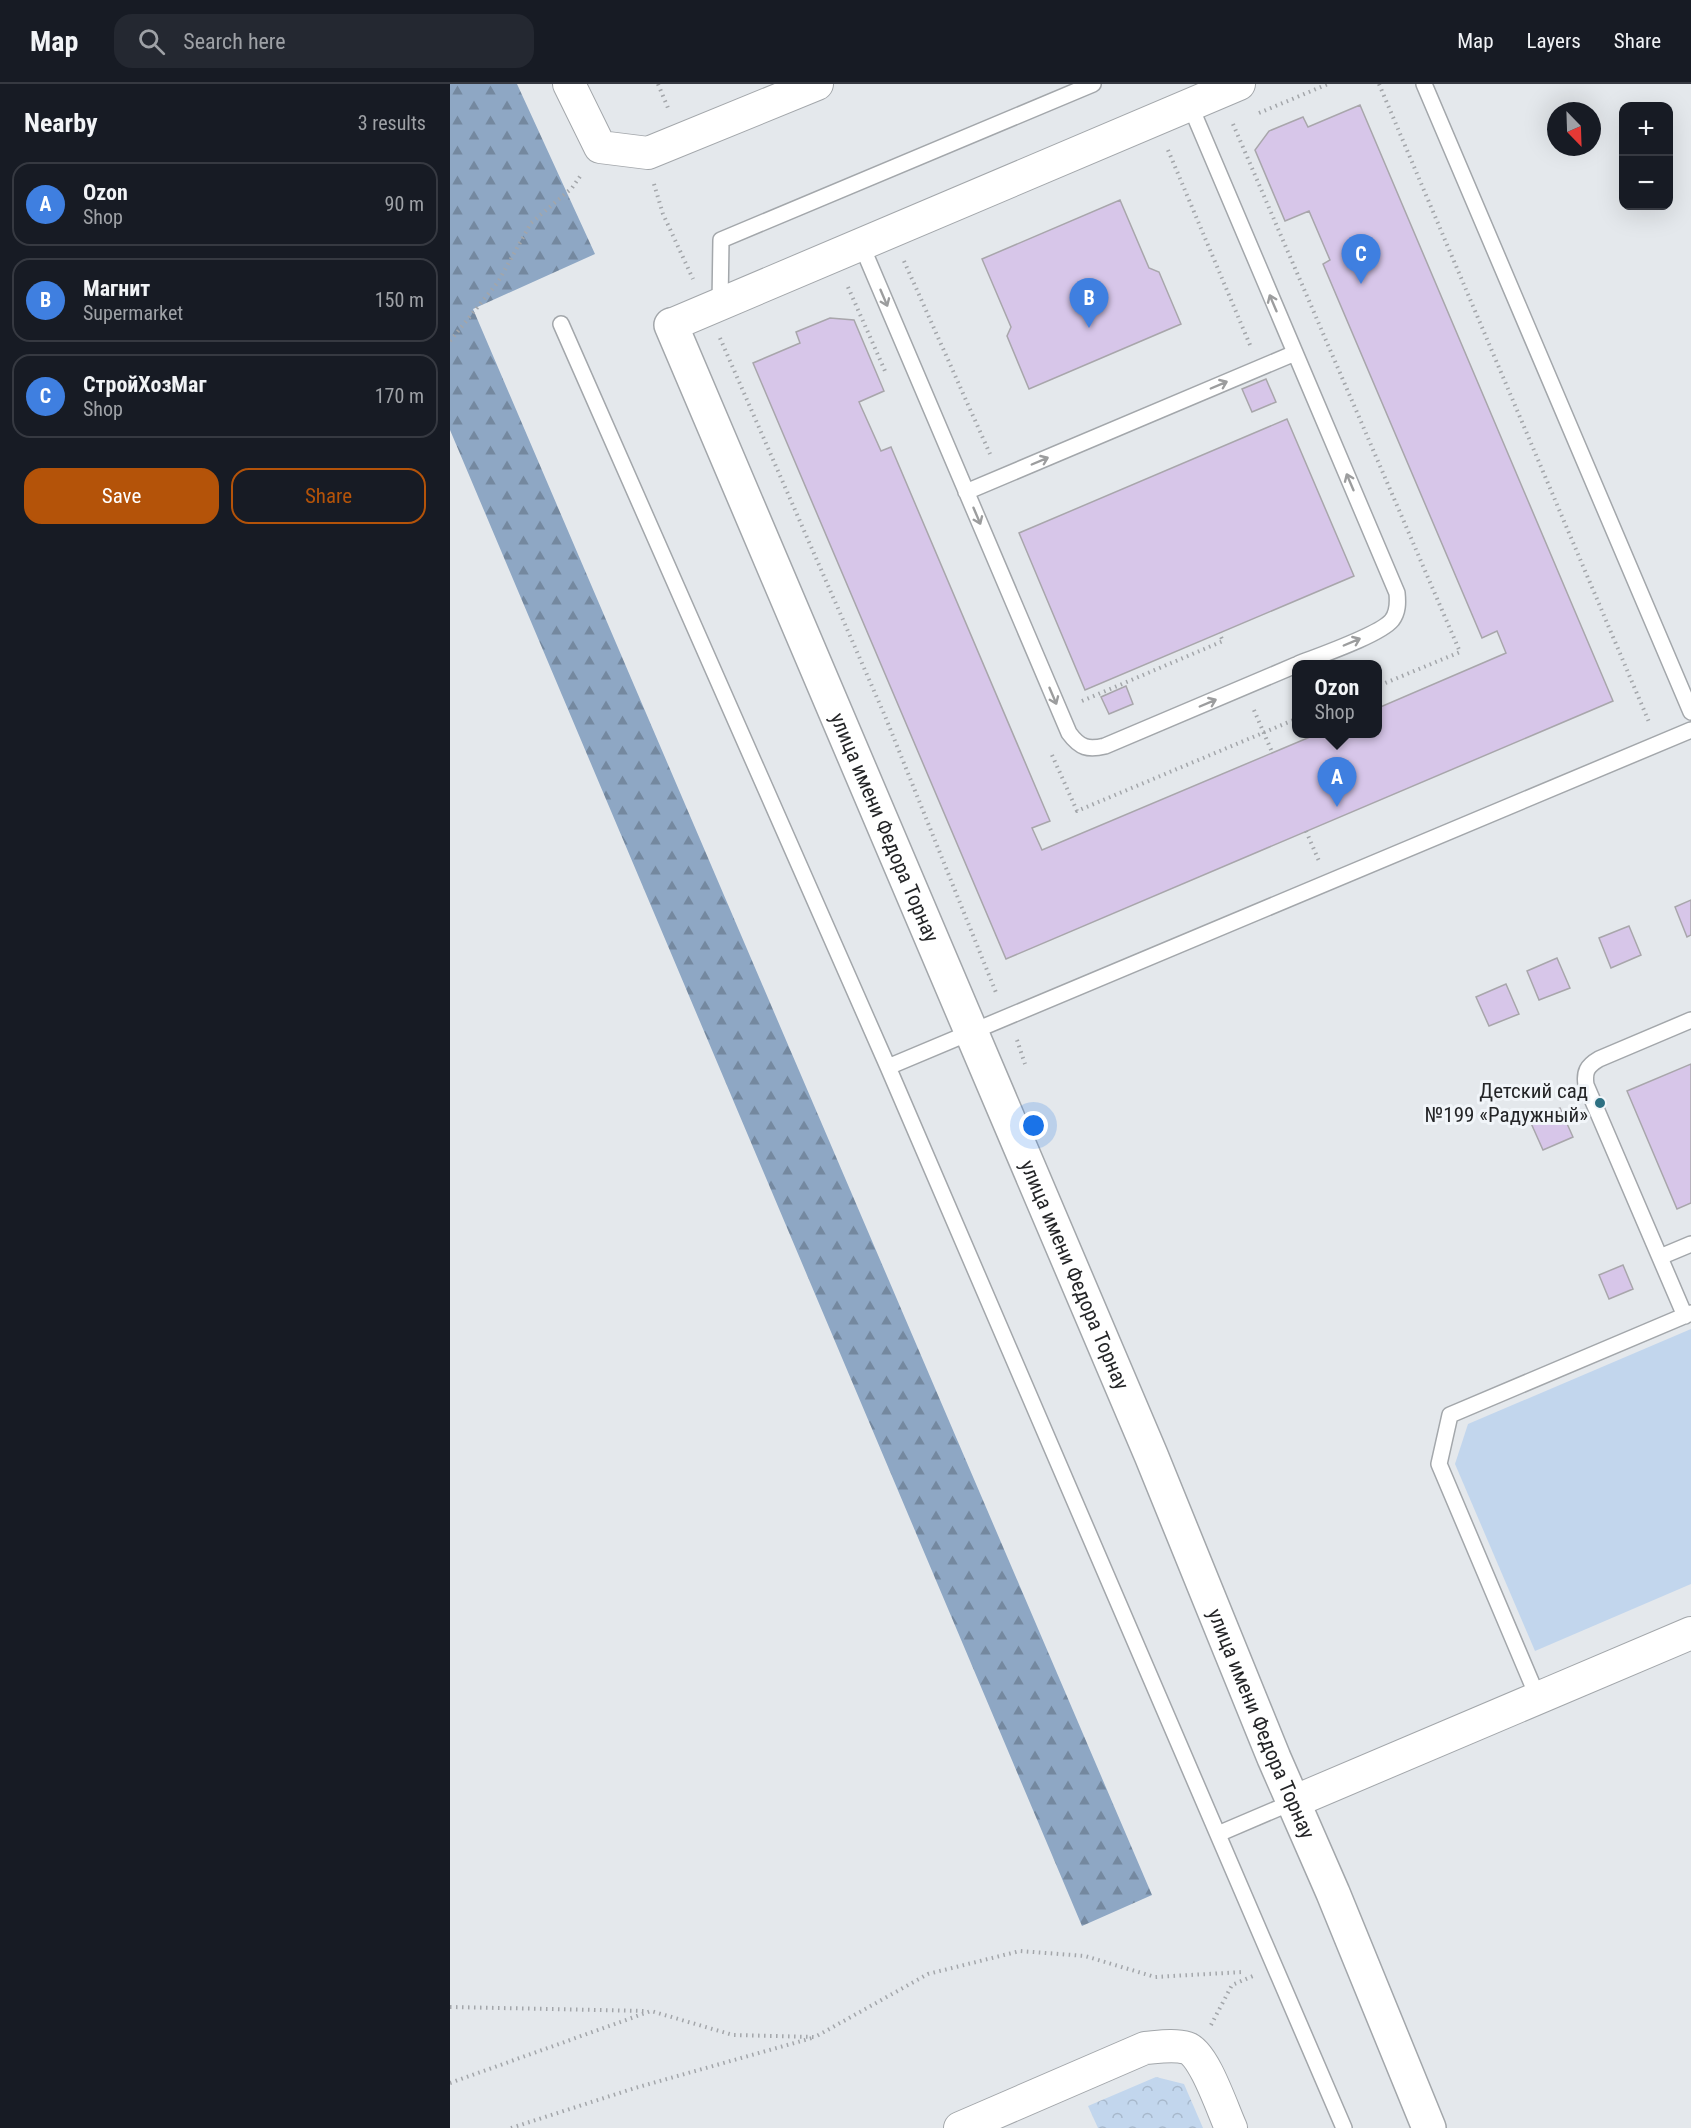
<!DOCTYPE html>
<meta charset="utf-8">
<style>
:root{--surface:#171b24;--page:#242831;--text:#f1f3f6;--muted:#9ea1a6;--line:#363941;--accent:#b45309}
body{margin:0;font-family:"Roboto Condensed",sans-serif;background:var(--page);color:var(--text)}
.controls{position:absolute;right:18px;top:18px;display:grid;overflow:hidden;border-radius:12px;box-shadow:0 6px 24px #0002}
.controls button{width:54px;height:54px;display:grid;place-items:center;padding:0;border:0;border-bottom:2px solid var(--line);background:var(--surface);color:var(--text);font:30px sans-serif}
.compass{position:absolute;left:1097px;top:18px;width:54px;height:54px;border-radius:50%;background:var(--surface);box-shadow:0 6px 24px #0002;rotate:157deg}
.you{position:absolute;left:584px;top:1042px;width:21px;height:21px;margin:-15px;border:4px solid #fff;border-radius:50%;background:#1a73e8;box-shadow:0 0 0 9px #1a73e833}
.badge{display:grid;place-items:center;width:39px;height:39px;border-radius:50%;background:var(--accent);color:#fff;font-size:20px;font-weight:700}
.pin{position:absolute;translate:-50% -50px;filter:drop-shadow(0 2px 3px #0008)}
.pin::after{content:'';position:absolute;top:32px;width:21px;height:18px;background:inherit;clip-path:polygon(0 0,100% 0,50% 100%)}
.popup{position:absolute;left:842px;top:576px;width:90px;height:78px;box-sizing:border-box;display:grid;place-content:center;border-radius:12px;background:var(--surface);filter:drop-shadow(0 2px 4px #0005);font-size:20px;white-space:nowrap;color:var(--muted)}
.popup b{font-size:22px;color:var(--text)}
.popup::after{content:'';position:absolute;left:50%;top:100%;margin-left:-12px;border:12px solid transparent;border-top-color:var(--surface)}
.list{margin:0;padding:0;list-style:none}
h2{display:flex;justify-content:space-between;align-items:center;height:78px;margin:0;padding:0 24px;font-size:26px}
h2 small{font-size:20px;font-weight:400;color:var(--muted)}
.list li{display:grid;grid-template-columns:39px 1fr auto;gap:18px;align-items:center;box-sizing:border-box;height:84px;margin:0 12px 12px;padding:0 12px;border:2px solid var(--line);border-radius:18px}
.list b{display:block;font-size:22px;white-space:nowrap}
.list p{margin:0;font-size:20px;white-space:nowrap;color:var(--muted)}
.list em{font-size:20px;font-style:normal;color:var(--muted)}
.actions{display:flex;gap:12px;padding:18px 24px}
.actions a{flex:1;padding:14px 0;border:2px solid var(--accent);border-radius:18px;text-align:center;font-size:21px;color:var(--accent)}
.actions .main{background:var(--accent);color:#fff}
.icon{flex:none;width:33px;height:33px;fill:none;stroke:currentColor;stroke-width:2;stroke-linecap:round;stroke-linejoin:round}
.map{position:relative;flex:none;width:1241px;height:2044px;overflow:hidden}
header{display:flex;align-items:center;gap:36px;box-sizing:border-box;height:84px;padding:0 30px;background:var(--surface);border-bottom:2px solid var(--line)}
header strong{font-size:28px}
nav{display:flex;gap:33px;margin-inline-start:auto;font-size:21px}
.search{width:420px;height:54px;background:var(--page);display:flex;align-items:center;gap:15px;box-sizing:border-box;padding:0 21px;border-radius:18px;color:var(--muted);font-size:22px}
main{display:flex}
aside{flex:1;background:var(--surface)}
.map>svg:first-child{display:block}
</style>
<header>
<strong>Map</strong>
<div class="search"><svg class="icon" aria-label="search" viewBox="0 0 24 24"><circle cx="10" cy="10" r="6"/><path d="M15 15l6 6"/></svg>Search here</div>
<nav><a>Map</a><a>Layers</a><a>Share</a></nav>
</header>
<main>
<aside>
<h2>Nearby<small>3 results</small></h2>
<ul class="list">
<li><span class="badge" style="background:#3f7fe0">A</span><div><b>Ozon</b><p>Shop</p></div><em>90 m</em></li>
<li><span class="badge" style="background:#3f7fe0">B</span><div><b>Магнит</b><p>Supermarket</p></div><em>150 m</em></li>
<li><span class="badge" style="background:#3f7fe0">C</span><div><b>СтройХозМаг</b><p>Shop</p></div><em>170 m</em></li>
</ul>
<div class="actions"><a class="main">Save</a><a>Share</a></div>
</aside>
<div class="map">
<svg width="1241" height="2044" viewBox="0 0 1241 2044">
<defs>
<pattern id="forest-firs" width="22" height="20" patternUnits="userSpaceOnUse" patternTransform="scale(1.5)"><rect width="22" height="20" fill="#8ea7c4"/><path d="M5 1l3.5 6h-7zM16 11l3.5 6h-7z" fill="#74889f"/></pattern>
<pattern id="park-crowns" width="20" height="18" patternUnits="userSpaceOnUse" patternTransform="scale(1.5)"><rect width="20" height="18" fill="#c2d6ed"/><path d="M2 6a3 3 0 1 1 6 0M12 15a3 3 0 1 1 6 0" fill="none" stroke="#a7b8cb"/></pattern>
</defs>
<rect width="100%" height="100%" fill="#e4e8ec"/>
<path fill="url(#forest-firs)" d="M0 0H67L145 170 23 225 702 1811 632 1842 0 346Z"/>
<path fill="url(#park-crowns)" d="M706 1993 734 2000 753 2044H648L638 2022Z"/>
<path fill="#c2d6ed" d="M1241 1245V1500L1085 1567 1005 1380 1018 1340Z"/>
<path fill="#d7c6e9" stroke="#a8a6ab" stroke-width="1.5" d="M910 21 1163 617 556 875 303 279 350 259 346 248 380 234 404 236 434 307 409 318 431 367 441 363 600 737 582 744 592 766 867 650H928V624L1056 569 1047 547 1032 554 873 180 880 176 859 127 835 137 805 66 819 47 853 33 858 43Z
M670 116 699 184 709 188 731 240 579 305 557 252 561 243 532 175Z
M816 295 826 318 802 328 792 305Z
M837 335 904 492 635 606 569 449Z
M676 602 683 620 659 630 651 613Z
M1241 816V851L1237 853 1225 823Z
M1179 842 1191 871 1161 884 1149 854Z
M1107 874 1120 904 1089 916 1077 887Z
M1056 900 1069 930 1039 942 1026 913Z
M1241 980V1119L1227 1125 1177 1007Z
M1110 1024 1123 1053 1093 1066 1080 1037Z
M1173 1181 1183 1205 1159 1215 1149 1191Z"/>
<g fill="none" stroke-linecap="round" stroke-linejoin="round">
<defs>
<path id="lane" d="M974 0 1241 628
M740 21 947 509C948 519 948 528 942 536 930 551 868 572 848 580
M411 160 619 649C630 664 638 666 655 662L846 581
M270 220 271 156 643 0
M111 240 438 983 894 2044
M516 408 845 269
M438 983 1241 646
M1210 1173 1241 1160
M1235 1232 1136 1001C1134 988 1137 982 1149 975L1241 936
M1088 1614 989 1380 1000 1331 1241 1229
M768 1750 843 1718"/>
<path id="street" d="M119 0 150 63 198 69 367 0
M221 241 789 0
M843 1718 1241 1549
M510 2044 695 1964C708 1963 724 1960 737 1964 754 1969 773 2027 781 2044"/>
<g id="secondary">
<path id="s1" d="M221 241 701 1371 824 1674 883 1809 979 2044"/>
</g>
</defs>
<use href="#lane" stroke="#a3a7ab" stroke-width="18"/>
<use href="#street" stroke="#a3a7ab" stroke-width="34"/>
<use href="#secondary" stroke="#a3a7ab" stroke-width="36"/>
<path stroke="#a3a6aa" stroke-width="4" stroke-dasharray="1.5 4.5" stroke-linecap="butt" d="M208 0 218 24
M929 0 1199 638
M809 29 878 0
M783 40 1010 568 928 602
M718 66 800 261
M204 100 213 130 243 195
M454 177 540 370
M398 203 435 287
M270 254 435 632 547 911
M0 257 48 198 81 139 122 104 131 91
M632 617 773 557 769 549
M804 626 822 668
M602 671 627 727 846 635
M856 747 869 777
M567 956 575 980
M0 1923 197 1927
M761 1941 782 1901 803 1892
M0 1999 201 1927 283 1951 365 1953 478 1890 570 1867 635 1872 705 1893 793 1888
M61 2044 185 2004 362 1954"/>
<use href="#lane" stroke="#fff" stroke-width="15"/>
<use href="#street" stroke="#fff" stroke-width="32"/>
<use href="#secondary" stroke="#fff" stroke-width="33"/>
</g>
<defs><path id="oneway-shaft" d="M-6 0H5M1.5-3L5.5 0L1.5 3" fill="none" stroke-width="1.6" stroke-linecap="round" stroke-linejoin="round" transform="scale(1.5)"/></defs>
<g stroke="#9c9d9e">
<use href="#oneway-shaft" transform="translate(434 214) rotate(67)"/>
<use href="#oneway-shaft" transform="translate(823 219) rotate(-113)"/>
<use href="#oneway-shaft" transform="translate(769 301) rotate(-23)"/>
<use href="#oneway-shaft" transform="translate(590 377) rotate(-23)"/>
<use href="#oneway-shaft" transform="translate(900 398) rotate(-113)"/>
<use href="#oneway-shaft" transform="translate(527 432) rotate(67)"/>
<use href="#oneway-shaft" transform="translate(902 558) rotate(-23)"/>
<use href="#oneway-shaft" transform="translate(603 612) rotate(67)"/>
<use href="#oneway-shaft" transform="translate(758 619) rotate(-23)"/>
</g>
<circle fill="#2d7082" stroke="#f1f5f9" stroke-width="2" cx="1150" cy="1019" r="6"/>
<g text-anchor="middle" stroke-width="6" stroke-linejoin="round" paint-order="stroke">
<g font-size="21" fill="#242527" stroke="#f1f5f9">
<text dy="7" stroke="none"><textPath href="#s1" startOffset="546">улица имени Федора Торнау</textPath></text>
<text dy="7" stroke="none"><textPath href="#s1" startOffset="1032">улица имени Федора Торнау</textPath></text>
<text dy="7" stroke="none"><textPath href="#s1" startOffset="1518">улица имени Федора Торнау</textPath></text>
</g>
<g font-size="21" fill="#242527" stroke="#f1f5f9" text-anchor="end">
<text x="1138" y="1014">Детский сад<tspan x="1138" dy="24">№199 «Радужный»</tspan></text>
</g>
</g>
</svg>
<div class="controls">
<button>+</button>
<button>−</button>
</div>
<svg class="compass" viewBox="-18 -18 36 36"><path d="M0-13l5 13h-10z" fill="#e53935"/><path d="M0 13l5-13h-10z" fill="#9ea1a6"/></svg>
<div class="you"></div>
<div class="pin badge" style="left:887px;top:723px;background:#3f7fe0">A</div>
<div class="popup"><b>Ozon</b>Shop</div>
<div class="pin badge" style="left:639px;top:244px;background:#3f7fe0">B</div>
<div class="pin badge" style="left:911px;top:200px;background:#3f7fe0">C</div>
</div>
</main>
